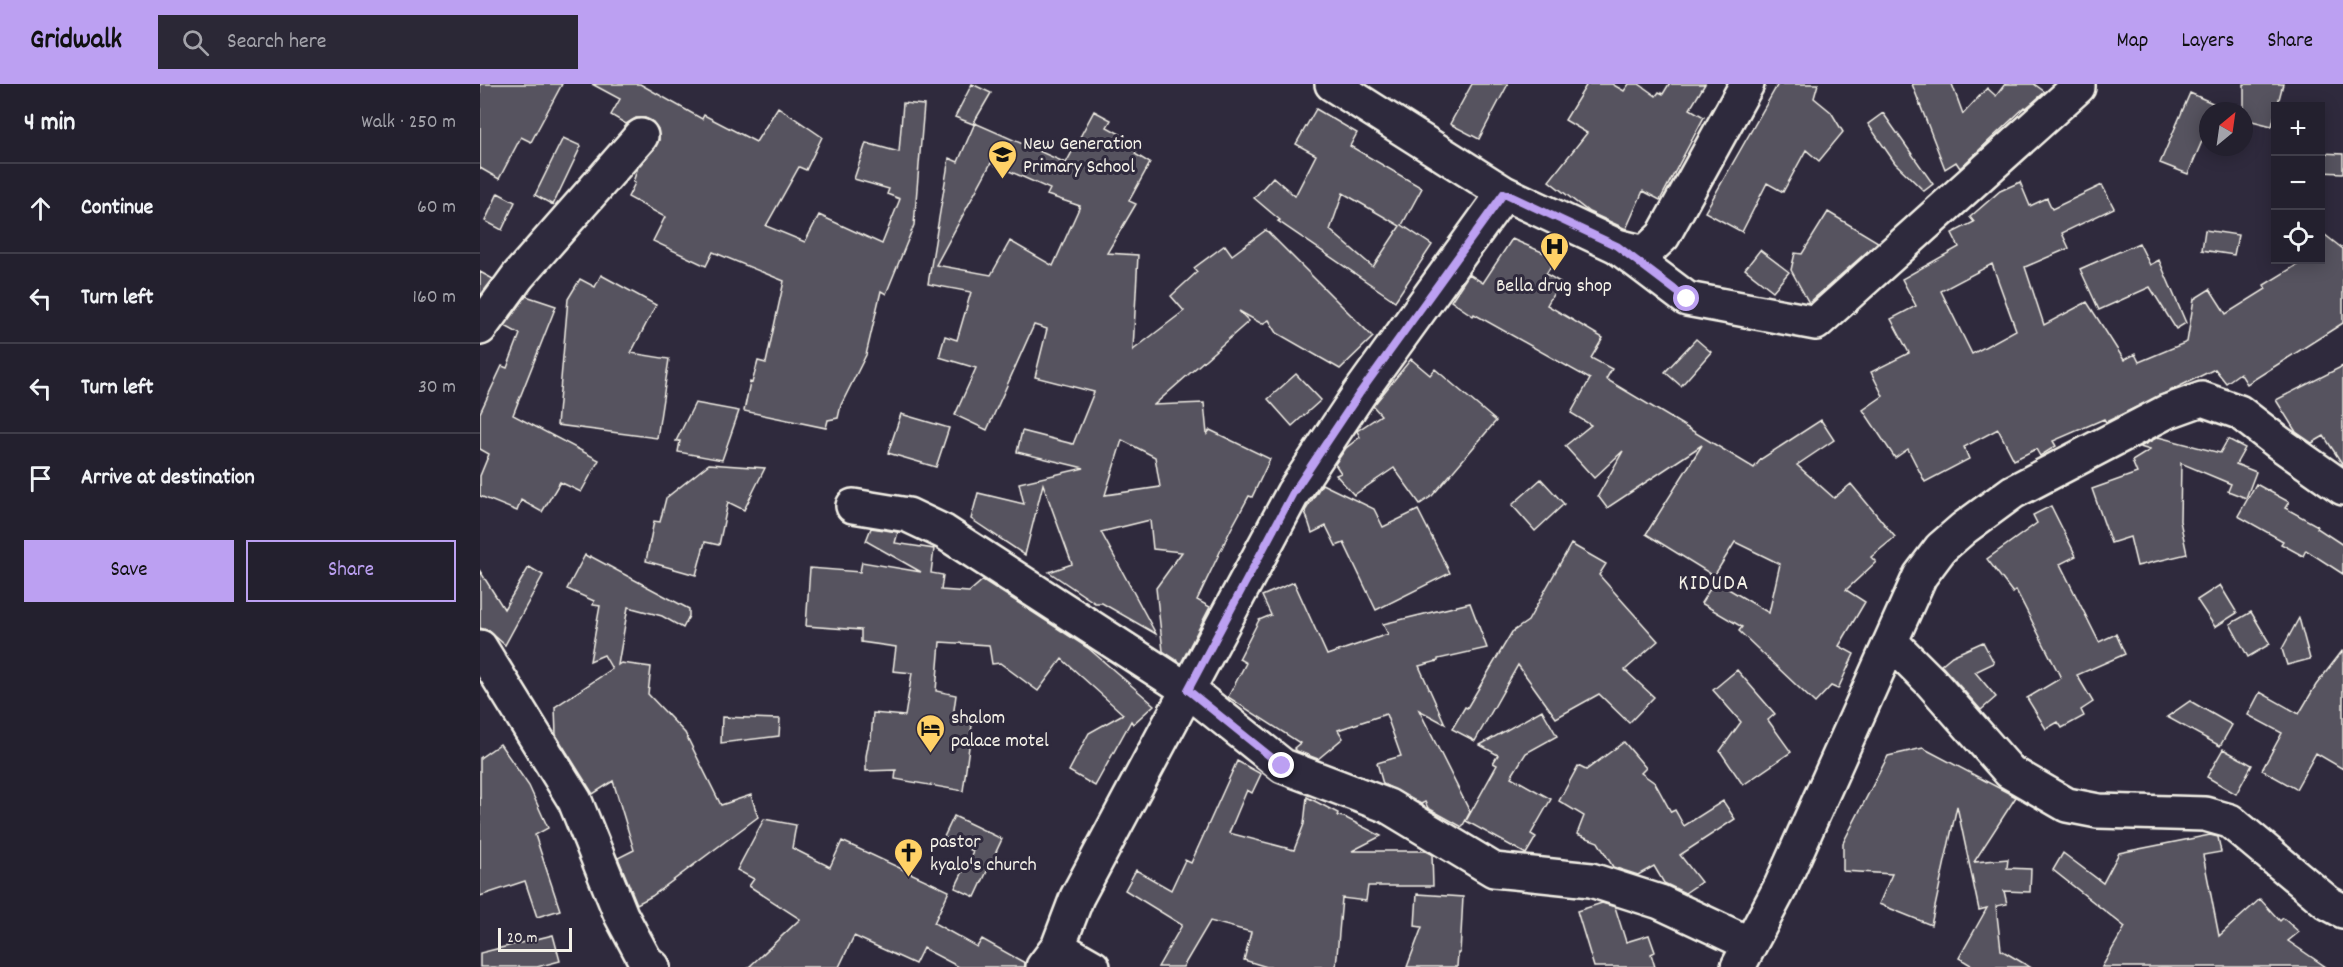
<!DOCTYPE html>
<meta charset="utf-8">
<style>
:root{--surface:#23202e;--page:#2b2836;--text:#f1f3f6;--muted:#a3a3aa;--line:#403e4a;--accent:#bca0f2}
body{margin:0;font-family:Dekko,sans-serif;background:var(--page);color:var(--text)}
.controls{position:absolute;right:18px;top:18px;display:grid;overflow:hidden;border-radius:0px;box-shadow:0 3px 15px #0003}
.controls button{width:54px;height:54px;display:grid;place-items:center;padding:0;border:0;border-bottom:2px solid var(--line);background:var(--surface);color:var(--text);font:30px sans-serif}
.compass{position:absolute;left:1719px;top:18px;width:54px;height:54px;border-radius:50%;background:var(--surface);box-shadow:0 3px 15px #0003;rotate:29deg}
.scale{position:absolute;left:18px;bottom:15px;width:74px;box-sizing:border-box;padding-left:6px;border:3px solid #f4f1e8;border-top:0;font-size:16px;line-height:21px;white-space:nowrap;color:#f4f1e8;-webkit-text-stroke:4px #2f2a3d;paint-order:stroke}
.stop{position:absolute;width:18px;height:18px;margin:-14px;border:4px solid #bca0f2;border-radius:50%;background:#fff}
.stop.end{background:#bca0f2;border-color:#fff;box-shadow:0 2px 6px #0008}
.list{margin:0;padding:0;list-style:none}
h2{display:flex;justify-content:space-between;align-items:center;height:78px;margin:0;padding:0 24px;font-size:26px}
h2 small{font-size:20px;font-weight:400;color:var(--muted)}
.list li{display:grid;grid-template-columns:39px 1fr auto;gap:18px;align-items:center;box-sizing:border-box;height:90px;padding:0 24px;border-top:2px solid var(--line)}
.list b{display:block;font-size:22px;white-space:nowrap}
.list em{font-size:20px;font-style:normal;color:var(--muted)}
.actions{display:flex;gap:12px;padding:18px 24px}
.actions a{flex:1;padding:14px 0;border:2px solid var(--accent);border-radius:0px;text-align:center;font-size:21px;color:var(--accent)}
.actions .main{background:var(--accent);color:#111}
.icon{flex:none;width:33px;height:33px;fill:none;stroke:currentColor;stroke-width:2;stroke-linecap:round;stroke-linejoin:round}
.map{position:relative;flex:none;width:1863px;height:883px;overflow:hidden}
header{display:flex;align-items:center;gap:36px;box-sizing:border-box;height:84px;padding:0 30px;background:var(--accent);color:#111}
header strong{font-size:28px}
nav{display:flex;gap:33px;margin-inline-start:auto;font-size:21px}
.search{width:420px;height:54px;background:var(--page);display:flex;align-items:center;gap:15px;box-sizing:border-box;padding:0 21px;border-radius:0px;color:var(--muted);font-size:22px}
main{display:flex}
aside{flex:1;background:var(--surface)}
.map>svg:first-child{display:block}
</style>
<header>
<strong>Gridwalk</strong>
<div class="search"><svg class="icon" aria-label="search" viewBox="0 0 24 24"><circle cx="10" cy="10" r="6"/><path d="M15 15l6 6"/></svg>Search here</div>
<nav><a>Map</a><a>Layers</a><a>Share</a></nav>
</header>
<main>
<aside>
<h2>4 min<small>Walk · 250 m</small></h2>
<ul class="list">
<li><svg class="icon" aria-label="ahead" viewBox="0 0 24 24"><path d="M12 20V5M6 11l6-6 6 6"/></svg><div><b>Continue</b></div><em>60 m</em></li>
<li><svg class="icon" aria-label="left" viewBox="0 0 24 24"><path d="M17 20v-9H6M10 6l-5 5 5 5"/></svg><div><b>Turn left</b></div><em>160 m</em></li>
<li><svg class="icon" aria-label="left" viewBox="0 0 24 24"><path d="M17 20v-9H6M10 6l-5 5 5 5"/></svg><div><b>Turn left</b></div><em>30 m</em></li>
<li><svg class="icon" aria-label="arrive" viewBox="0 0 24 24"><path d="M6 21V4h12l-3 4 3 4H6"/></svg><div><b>Arrive at destination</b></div></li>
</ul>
<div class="actions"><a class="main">Save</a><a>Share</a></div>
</aside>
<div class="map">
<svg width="1863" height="883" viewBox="0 0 1863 883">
<rect width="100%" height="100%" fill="#2f2a3d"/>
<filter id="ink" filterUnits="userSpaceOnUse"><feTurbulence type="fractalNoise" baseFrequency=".0167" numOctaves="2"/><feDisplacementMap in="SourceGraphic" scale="12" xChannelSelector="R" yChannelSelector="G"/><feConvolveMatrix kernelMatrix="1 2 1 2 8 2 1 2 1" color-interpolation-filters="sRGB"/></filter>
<g filter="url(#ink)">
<path fill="#56525f" stroke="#f4f1e8" stroke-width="1.5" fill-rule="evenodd" d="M0 0H82L51 58 41 53 19 95 0 84Z
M112 0H160L222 35 224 31 276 58 298 23 342 53 326 86 319 83 286 142 325 158 339 131 402 160 420 115 407 110 409 105 374 95 386 59 419 68 423 19 444 21 434 141 406 210 401 207 386 271 361 321 358 334 348 336 346 344 264 327 270 298 272 299 278 277 286 279 304 197 233 168 226 182 173 157 185 133 148 113 155 99 153 98 158 83 175 64 179 56 178 45 173 38 165 34H156L146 40 131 31 140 15Z
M492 0 511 9 493 40 475 33Z
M992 0H1028L999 55 970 40Z
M1107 0H1132L1144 7 1149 0H1159L1176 12 1179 8 1183 10 1189 0H1225L1210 25 1224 33 1180 116 1163 107 1146 145 1109 128 1069 97 1107 49 1085 36Z
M1298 0H1338L1334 14 1351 28 1363 48 1339 77 1326 66 1303 108 1287 99 1262 148 1225 128Z
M1432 0H1472L1483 30 1507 4 1516 12 1525 0H1554L1565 8 1546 24 1545 23 1480 84 1476 78 1465 85Z
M1764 0H1803L1792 42 1764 35Z
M1710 9 1737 21 1735 27H1728V43L1708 90 1680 79Z
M836 25 877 49 870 62 942 104 922 141 952 161 915 217 798 137 800 136 774 114 793 93 815 112 836 71 816 60ZM863 109 920 142 893 183 850 146Z
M614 27 631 36 627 43 660 61 655 70 670 79 649 117 656 120 627 169 658 171 653 266 704 227 691 212 717 188 714 184 745 161 752 171 786 146 893 253 860 285 797 249 789 236 782 240 759 227 769 237 674 321 724 319 727 350 730 346 790 375 772 413 769 412 751 445 717 516 730 523 701 579 683 567 676 504 702 468 673 465 670 436 621 448 676 550 622 519H615L569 488 592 480 563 400 545 471 491 435 498 409 544 420 539 399 604 384 537 368 542 347 593 360 614 308 555 293 567 245 554 241 507 346 475 331 496 284 459 273 465 252 477 256 491 208 448 200 469 74 478 78 495 39 586 79ZM511 79 570 105 567 111 600 122 573 182 530 157 511 191 456 181ZM642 356 675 373 680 403 625 411Z
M1403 29 1453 100 1444 107 1415 79 1388 40Z
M83 54 101 62 73 121 55 111Z
M1840 69 1863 70V89L1840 88Z
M1540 98 1550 122 1567 114 1572 125 1622 101 1634 124 1582 149 1589 164 1545 183 1564 241 1607 218 1644 276 1655 270 1659 278 1707 258 1714 215 1730 205 1746 230 1786 205 1784 201 1825 176H1840V147L1863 165V239L1767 300 1760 289 1746 299 1735 285 1626 338 1624 335 1573 357 1576 362 1560 372 1556 365 1534 376 1518 345 1484 363 1489 375 1445 398 1428 365 1415 374 1383 326 1403 312 1391 288 1429 269 1411 235 1436 222 1422 195 1479 163 1472 149 1494 138 1490 133 1520 107ZM1512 180 1536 246 1492 270 1461 207Z
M18 109 35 118 22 146 5 137Z
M1348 128 1398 158 1329 219 1311 186 1315 169 1322 170Z
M1725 146 1758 151 1754 171 1722 166Z
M1032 155 1076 174 1066 190 1080 198 1067 221 1123 254 1111 274 1132 285 1126 295 1274 384 1281 375 1341 336 1354 356 1317 381 1354 414 1371 400 1415 453 1391 473 1396 478 1366 506 1385 518 1359 562 1374 570 1358 605 1351 602 1335 619 1259 547 1262 543 1221 519 1235 497 1289 529 1300 480 1255 458 1234 492 1166 450 1222 361 1127 424 1118 412 1143 367 1114 394 1085 362 1111 341 1091 329 1110 295 994 230 993 232 971 217 989 190 1003 199Z
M1659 159 1670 181 1679 176 1706 239 1696 245 1670 203 1619 226 1600 185Z
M1280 166 1309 188 1293 207 1265 185Z
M0 188 13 195 0 212Z
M121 191 176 221 151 269 189 275 177 354 77 341 88 215 100 195 115 203Z
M46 212 76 222 33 331 119 376 101 408 80 398 62 428 41 416 37 427 0 412V392L9 370 0 365V329L22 282 27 284 40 250 25 242Z
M1216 255 1231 268 1201 302 1185 288Z
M931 275 950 291 955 285 1016 337 952 412 940 420 914 384 874 411 856 391 861 389 855 380 866 364 880 353 877 347 901 331 893 322Z
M1863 282V381L1844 352 1832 359 1816 348 1796 316Z
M816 290 841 316 812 342 788 315Z
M215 319 259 327 242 376 198 368 200 357H196Z
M421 330 469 344 456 383 408 369Z
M1678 353 1740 369 1748 355 1765 364 1756 380 1776 388 1766 414 1748 407 1751 400 1701 379 1700 437 1707 470 1657 482 1650 453 1631 459 1612 405 1657 389 1652 377 1670 366 1660 363Z
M229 380 285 384 264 426 248 418 239 461 225 458 216 491 166 477 174 437 180 438 186 414Z
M1061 395 1084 420 1055 447 1032 421Z
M842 400 894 425 903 443 938 426 970 489 896 526 864 459 856 462 846 442 832 449 825 427Z
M1776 400 1809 418 1805 424 1838 442 1837 444 1863 461V490L1826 466 1823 472 1801 460 1803 457 1758 432Z
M1571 422 1596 472 1580 480 1619 558 1636 550 1645 570 1597 591 1613 618 1601 626 1604 632 1582 644 1578 638 1566 645 1547 614 1581 594 1536 506 1533 509 1507 475 1557 439 1553 431Z
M391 444 418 448 415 459 454 465 451 489 463 491 461 506 489 508 503 496 608 564 674 621 653 640 651 637 615 702 589 687 609 649 643 630 582 575 558 607 520 579 512 580 509 561 460 558 456 607 476 611 473 633 492 641 483 707 415 695 416 686 386 687V672L389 656H391L393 629 425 632 432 589 413 587 416 563 381 558V546L326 542 330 484 380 488 382 478 441 488 386 457Z
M1091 460 1126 480 1119 491 1178 557 1145 586 1174 613 1149 639 1119 610 1076 634 1038 581 995 657 972 645 985 623 987 624 1032 548 1048 537Z
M105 471 110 474V472L209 525V532L203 544 182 532 148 523 138 581 141 579 171 583 168 610 205 649 241 721 271 711 278 733 172 812 157 820 138 774 154 766 133 697 113 710 76 651 75 623 132 585 124 571 110 577 120 522 113 521 114 517 87 505Z
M49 483 63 491 25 561 9 547 0 544V487L24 525Z
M814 498 847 571 908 550 903 540 990 519 1007 564 958 575V577L939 582 965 640 939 626 990 728 982 743 948 724 945 718 941 720 903 700 897 679 921 672 906 630 858 646 863 654 838 675 817 667 814 664 820 659 748 613 766 579 759 575 779 536 791 531 782 512Z
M1740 501 1757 529 1735 543 1717 516Z
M1771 528 1790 560 1768 573 1750 540Z
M1819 534 1830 575 1807 581 1802 565Z
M1503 558 1514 579 1495 588 1516 613 1501 626 1461 581 1472 572Z
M1863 566V685L1836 669 1816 705 1782 686 1802 649 1768 631 1780 608 1819 630 1836 601Z
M1257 586 1295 630 1288 636 1311 668 1263 701 1240 667 1261 638 1233 606Z
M1710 617 1752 641 1740 662 1687 633Z
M1062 626 1077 652 1046 669 1031 693 1071 715 1051 750 1056 753 1046 770 986 737 1017 681 1013 679 1018 671 1000 661Z
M242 633 300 635 299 652 241 659Z
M1144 658 1166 684 1161 689 1175 699 1191 728 1195 726 1204 742 1243 717 1255 735 1200 771 1221 798 1205 809 1184 799 1174 782 1158 791 1133 783 1118 758 1097 750 1104 732 1079 717 1098 682 1106 686Z
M20 660 49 702 68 744 55 751 80 826 57 833 45 797 0 812V674Z
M1443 664 1536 713 1494 778 1528 775 1527 784 1551 785 1550 808 1524 807 1527 820 1516 822 1521 866 1550 883H1494L1479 874 1507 824 1499 826 1477 722 1451 841 1399 820 1412 790 1363 787V759L1408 672Z
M1743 665 1772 681 1756 710 1727 693Z
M757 677 781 690 772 709 767 706 749 749 814 766 824 740 827 713 858 729 857 732 864 733 901 752 872 767H946L952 770 953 802H888L886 817 862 814 856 883H787L764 876 771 848 730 837 703 883H678L702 841 645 806 656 786 691 806 705 776 711 779Z
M474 732 522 755 495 813 475 804 493 767 464 753Z
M284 735 316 741 312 764 350 783 362 757 469 807 454 839 497 863 502 855 545 879V883H479L443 864 435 880 374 852 359 883H269L320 835 269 802 274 795 257 786Z
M1730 751 1738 753 1741 768 1723 771 1739 852 1780 815 1800 837 1803 834 1819 848 1808 857 1846 883H1622L1645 843 1573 786 1583 769 1623 799 1639 769Z
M937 810 983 813 980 869H978L977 883H927L942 843 935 842Z
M1122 819 1135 823 1146 858 1169 851 1175 868 1171 870 1175 883H1114L1097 827Z
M73 851 80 877 57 883H0V869Z"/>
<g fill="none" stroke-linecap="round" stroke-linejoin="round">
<defs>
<path id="minor" d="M852 0 1024 109 1137 162 1165 169 1183 152 1267 0
M1137 162 1207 215 1336 239 1598 3V0
M0 244 38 192 161 52
M373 422 428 431 464 448 708 606 803 682 908 722 1014 786 1111 796 1180 818 1270 860
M1411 558 1451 598 1530 688 1587 721 1618 727 1725 730 1750 737 1848 819 1863 827
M0 563 95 717 141 831 165 876 173 883
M578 863 613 883
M563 883 578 863 597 813 813 409 879 310 1024 109
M1258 883 1301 802 1440 492 1461 464 1484 444 1533 408 1686 328 1722 315 1759 328 1799 359 1863 404"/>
</defs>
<use href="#minor" stroke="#f4f1e8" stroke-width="38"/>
<use href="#minor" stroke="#2f2a3d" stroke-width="33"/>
</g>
</g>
<g fill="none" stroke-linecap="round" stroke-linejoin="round" filter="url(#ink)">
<path stroke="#bca0f2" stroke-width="8" d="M802 682 708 606 813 409 879 310 1024 109 1137 162 1207 215"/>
</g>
<defs>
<symbol id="school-pin" viewBox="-11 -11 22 30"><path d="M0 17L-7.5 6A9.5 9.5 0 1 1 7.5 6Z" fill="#ffd166" stroke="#2f2a3d"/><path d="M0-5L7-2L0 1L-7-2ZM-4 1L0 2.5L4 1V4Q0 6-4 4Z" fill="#111"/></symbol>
<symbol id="hospital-pin" viewBox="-11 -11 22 30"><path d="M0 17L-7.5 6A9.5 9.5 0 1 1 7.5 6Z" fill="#ffd166" stroke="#2f2a3d"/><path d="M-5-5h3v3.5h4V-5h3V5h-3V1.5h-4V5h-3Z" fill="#111"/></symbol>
<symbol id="hotel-pin" viewBox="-11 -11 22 30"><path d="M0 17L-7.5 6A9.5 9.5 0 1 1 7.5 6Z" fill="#ffd166" stroke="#2f2a3d"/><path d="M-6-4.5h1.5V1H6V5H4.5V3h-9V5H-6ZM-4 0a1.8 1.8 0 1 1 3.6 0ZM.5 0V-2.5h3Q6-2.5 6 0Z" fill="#111"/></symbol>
<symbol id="church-pin" viewBox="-11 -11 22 30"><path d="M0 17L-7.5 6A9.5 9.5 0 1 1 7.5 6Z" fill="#ffd166" stroke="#2f2a3d"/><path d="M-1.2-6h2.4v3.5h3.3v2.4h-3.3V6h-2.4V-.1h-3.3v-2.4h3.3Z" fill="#111"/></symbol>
</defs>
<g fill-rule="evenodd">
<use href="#school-pin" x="506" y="54" width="33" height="45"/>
<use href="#hospital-pin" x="1058" y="146" width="33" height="45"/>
<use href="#hotel-pin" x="434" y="628" width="33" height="45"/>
<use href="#church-pin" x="412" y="752" width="33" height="45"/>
</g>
<g text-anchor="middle" stroke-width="6" stroke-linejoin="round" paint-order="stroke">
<g font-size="20" fill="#f4f1e8" stroke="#2f2a3d" text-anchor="start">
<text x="543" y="65">New Generation<tspan x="543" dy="23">Primary School</tspan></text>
<text x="1074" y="207" text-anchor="middle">Bella drug shop</text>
<text x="471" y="639">shalom<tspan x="471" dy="23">palace motel</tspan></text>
<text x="450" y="763">pastor<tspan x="450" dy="23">kyalo's church</tspan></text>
</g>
<g font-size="22" letter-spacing="1.5" fill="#f4f1e8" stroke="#2f2a3d">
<text x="1234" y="505">KIDUDA</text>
</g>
</g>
</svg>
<div class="controls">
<button>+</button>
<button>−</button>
<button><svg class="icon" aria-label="locate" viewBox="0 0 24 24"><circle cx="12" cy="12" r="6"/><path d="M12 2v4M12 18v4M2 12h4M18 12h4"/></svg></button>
</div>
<svg class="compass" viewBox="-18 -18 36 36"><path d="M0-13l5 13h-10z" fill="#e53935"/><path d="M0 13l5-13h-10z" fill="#a3a3aa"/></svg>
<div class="scale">20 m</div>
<div class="stop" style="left:1207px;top:215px"></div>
<div class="stop end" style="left:802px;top:682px"></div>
</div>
</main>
